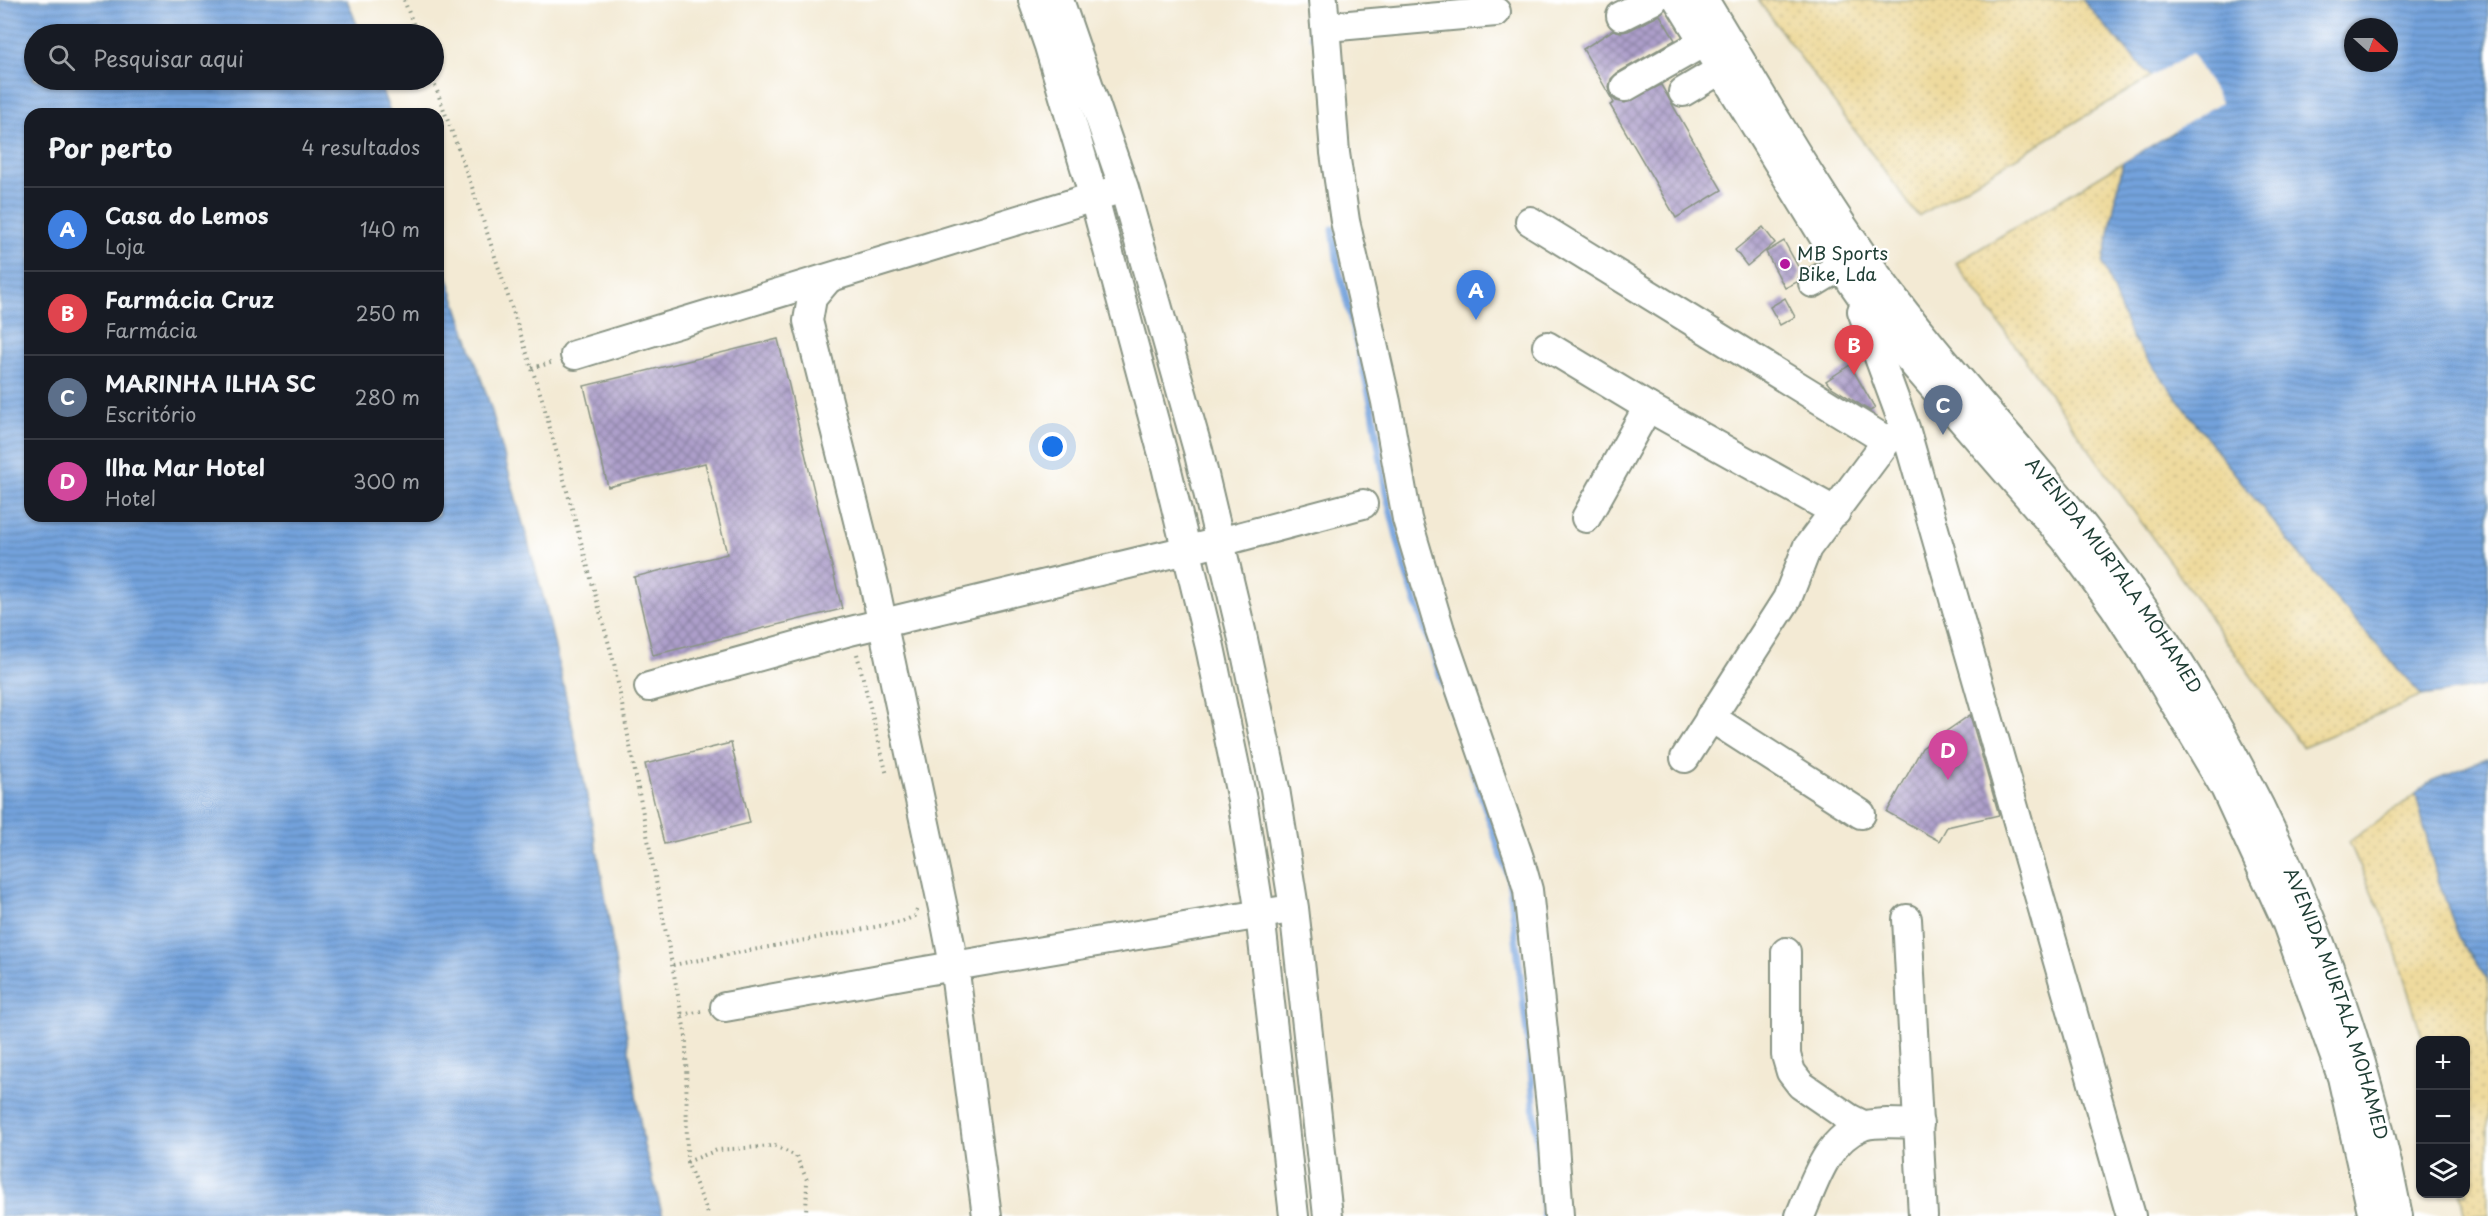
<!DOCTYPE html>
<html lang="pt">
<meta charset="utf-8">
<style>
:root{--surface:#171b24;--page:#20242c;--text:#f1f3f6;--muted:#9ea1a6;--line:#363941;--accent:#8c9099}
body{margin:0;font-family:"Playpen Sans",sans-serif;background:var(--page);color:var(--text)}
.controls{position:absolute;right:18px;bottom:18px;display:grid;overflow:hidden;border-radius:12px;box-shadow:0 2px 4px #0004}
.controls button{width:54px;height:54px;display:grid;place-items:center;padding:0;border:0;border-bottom:2px solid var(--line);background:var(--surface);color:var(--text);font:30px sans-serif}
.compass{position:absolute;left:2344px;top:18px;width:54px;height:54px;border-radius:50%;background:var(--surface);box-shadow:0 2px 4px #0004;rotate:111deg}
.you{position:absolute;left:1053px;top:447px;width:21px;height:21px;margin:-15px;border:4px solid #fff;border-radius:50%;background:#1a73e8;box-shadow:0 0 0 9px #1a73e833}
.badge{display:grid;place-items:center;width:39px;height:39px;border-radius:50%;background:var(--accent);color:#fff;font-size:20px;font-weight:700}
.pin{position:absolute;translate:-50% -50px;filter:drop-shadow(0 2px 3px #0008)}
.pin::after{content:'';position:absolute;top:32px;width:21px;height:18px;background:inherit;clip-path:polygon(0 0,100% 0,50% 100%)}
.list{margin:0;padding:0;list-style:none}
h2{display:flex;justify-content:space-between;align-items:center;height:78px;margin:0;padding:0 24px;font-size:26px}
h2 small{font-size:20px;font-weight:400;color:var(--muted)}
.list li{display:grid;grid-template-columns:39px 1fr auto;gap:18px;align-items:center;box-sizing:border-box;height:84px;padding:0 24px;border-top:2px solid var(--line)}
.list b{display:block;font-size:22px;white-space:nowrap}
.list p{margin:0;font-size:20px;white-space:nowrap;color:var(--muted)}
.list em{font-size:20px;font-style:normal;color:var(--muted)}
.icon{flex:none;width:33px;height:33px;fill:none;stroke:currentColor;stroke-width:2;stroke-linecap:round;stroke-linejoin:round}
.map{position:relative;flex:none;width:2488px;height:1216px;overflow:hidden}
.search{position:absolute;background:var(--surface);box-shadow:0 2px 4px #0004;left:24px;top:24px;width:420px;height:66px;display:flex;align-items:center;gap:15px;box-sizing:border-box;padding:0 21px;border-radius:33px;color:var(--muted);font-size:22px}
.panel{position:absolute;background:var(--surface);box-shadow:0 2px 4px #0004;left:24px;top:108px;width:420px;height:414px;border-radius:18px}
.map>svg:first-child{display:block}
</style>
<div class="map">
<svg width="2488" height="1216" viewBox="0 0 2488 1216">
<defs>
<pattern id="sand-dots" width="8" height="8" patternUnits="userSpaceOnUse" patternTransform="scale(1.5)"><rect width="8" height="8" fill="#eeda9e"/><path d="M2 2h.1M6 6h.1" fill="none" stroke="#ccbc89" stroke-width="1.8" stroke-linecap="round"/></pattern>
<pattern id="water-rules" width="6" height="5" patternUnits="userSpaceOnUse" patternTransform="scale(1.5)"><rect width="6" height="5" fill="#73a2dc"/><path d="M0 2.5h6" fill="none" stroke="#5e85b3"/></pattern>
<pattern id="building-cross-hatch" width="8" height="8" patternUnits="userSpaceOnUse" patternTransform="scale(1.5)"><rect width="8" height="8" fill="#ad9fca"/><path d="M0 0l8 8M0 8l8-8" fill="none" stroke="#8c83a5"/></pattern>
</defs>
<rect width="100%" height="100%" fill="#fff"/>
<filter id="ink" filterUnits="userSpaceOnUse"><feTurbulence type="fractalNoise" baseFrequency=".0167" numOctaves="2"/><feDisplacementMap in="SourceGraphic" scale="12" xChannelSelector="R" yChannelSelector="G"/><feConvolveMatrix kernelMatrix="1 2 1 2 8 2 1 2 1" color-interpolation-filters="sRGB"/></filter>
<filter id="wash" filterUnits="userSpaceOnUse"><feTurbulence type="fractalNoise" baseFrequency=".008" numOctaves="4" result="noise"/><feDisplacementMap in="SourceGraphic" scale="24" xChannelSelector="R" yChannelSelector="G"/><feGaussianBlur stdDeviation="1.35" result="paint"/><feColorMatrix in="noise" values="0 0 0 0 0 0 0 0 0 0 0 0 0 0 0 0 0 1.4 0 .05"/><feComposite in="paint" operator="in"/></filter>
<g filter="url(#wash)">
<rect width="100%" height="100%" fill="#f3ead4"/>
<path fill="url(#sand-dots)" stroke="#868c69" stroke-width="1.5" d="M1758 0H2082L2151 77 1918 216Z
M2123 162 2103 264 2131 337 2216 450 2329 591 2422 696 2302 747 1956 263Z
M2416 794 2436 874 2459 938 2488 981V1216H2465L2460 1194H2466V1040H2423L2390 933 2349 842Z"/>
<path fill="url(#water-rules)" stroke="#497088" stroke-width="1.5" fill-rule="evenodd" d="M0 0H347L361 34H34V80H378L391 114H30V516H438V249L491 408 546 607 581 765 603 882 644 1146 663 1216H0Z
M2082 0H2488V686L2422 696 2329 591 2216 450 2131 337 2103 264 2123 162 2174 132 2151 77ZM2353 27H2389V63H2353Z
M2488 758V981L2459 938 2436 874 2416 794 2431 781Z"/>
<path fill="#f3ead4" d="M2192 53 2221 102 2120 164 2122 160 2170 131 2149 78Z"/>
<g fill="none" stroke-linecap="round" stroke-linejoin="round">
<path stroke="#73a2dc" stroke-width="7" d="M1307 0 1312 36
M1333 229 1338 265 1373 411 1386 493 1406 573 1509 878 1530 1060 1544 1216"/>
</g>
<g id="blocks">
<path fill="url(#building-cross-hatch)" d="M1660 15 1675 40 1617 73 1611 79 1609 87 1611 96 1616 101 1625 103 1661 85 1722 190 1676 218 1610 105 1614 103 1583 49 1613 30 1621 32 1628 31Z
M1763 227 1775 243 1747 266 1735 250Z
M1784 241 1801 272 1797 282 1785 288 1766 252Z
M1785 298 1795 317 1780 325 1770 307Z
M778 339 842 609 653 655 634 577 727 554 705 463 608 487 584 386Z
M1850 365 1875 408 1870 411 1830 386 1826 381Z
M1970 715 1999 815 1947 827 1939 841 1887 812 1922 748Z
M731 743 750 823 664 844 645 764Z"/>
</g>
</g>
<g filter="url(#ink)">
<use href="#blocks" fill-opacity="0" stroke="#899484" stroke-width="1.5"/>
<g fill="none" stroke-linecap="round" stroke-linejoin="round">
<defs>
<g id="minor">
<path d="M1033 0 1049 46 1094 198 1164 458 1210 647 1242 800 1260 914 1294 1216"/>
<path d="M1059 0 1124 188 1198 450 1243 639 1275 789 1294 908 1328 1216"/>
<path d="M1323 0 1335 153 1345 221 1386 402 1407 519 1440 630 1519 858 1528 890 1552 1115 1559 1216"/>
<path d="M1678 0 1851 281 1883 327 1917 368 2065 539 2114 606 2149 660 2225 788 2286 921 2342 1077 2373 1216"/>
<path id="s1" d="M1704 0C1761 93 1814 189 1878 277 1944 368 2022 447 2090 535 2244 736 2351 968 2398 1216"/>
<path d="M1621 16 1653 0"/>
<path d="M1327 27 1496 12"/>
<path d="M1625 87 1704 42"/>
<path d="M1683 92 1720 70"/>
<path d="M1530 221 1887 441"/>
<path d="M828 279 812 298 808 321 875 588 944 913 954 965 987 1216"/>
<path d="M1813 283 1841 266"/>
<path d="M1862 311 1905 428 2131 1216"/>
<path d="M1547 346 1648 407 1836 512"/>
<path d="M575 355 1110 192"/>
<path d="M1586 518 1648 407"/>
<path d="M649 687 846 632 1220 542 1363 504"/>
<path d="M1710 717 1861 814"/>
<path d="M1685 758 1787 599 1807 548 1887 441 1903 430"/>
<path d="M1907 919 1923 1216"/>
<path d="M1786 952V1055L1791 1072 1801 1085 1849 1118 1863 1125"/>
<path d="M725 1007 919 972 1279 911"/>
<path d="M1800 1216C1814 1184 1826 1139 1863 1126 1876 1121 1904 1124 1919 1124"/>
</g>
</defs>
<use href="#minor" stroke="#899484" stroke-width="32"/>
<path stroke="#899484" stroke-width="4" stroke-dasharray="1.5 4.5" stroke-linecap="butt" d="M404 0 417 34
M433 80 472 187 542 399 614 663 686 1037 687 1162 709 1216
M532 368 554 362
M857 654 887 775
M673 965 901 922 915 916 917 910
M682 1015 702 1011
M687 1162 717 1150 775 1146 796 1156 807 1180 806 1216"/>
<use href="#minor" stroke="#fff" stroke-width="28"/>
</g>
</g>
<circle fill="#b5179e" stroke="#fff" stroke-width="2" cx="1785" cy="264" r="6"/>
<g text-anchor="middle" stroke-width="4.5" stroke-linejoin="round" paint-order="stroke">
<g font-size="18" fill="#1f3d34" stroke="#fff" text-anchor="start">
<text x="1797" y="260">MB Sports<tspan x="1797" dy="21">Bike, Lda</tspan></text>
</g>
<g font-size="18" fill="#1f3d34" stroke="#fff">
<text dy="6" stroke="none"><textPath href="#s1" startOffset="708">AVENIDA MURTALA MOHAMED</textPath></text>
<text dy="6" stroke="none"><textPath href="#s1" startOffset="1194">AVENIDA MURTALA MOHAMED</textPath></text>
</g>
</g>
</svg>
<div class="controls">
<button>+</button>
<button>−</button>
<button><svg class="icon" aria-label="layers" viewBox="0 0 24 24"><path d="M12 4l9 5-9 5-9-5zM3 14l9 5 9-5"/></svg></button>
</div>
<svg class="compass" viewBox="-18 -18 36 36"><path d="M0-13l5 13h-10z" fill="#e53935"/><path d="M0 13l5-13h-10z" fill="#9ea1a6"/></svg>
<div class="you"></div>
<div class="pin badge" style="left:1476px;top:320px;background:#3f7fe0">A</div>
<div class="pin badge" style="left:1854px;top:375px;background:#e0444e">B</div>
<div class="pin badge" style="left:1943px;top:435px;background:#5c6f8a">C</div>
<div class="pin badge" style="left:1948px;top:780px;background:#d1479c">D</div>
<div class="search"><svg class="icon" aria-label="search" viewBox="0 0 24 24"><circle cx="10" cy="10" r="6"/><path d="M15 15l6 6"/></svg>Pesquisar aqui</div>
<section class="panel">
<h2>Por perto<small>4 resultados</small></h2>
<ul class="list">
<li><span class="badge" style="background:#3f7fe0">A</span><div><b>Casa do Lemos</b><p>Loja</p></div><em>140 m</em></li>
<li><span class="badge" style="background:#e0444e">B</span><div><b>Farmácia Cruz</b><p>Farmácia</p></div><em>250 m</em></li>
<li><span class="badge" style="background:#5c6f8a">C</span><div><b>MARINHA ILHA SC</b><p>Escritório</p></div><em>280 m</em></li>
<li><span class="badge" style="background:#d1479c">D</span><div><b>Ilha Mar Hotel</b><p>Hotel</p></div><em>300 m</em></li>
</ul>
</section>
</div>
